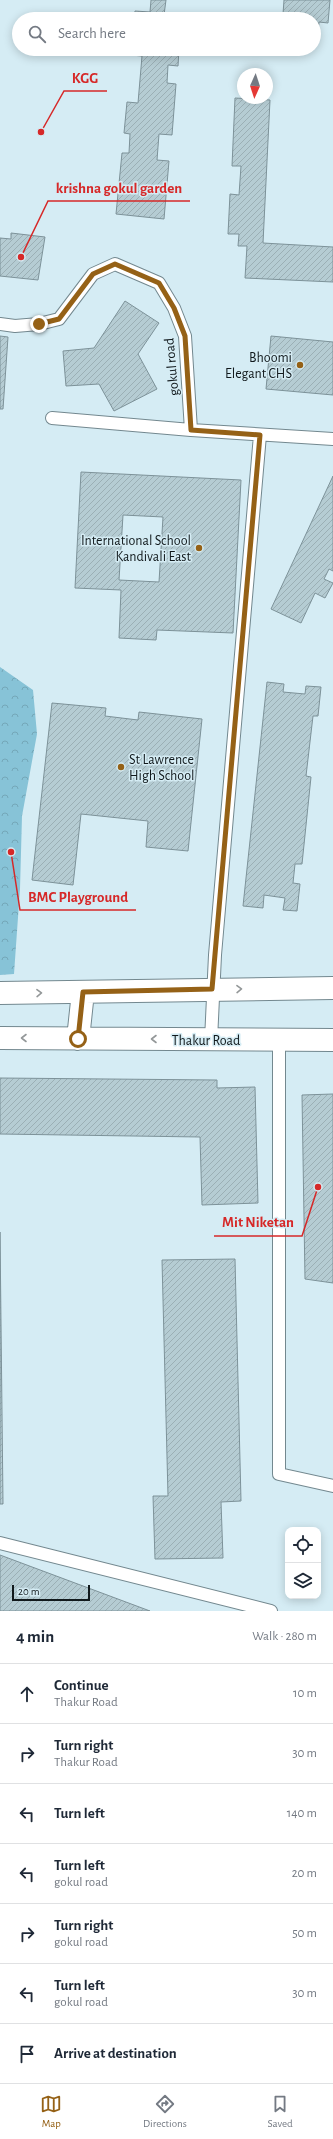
<!DOCTYPE html>
<meta charset="utf-8">
<style>
:root{--surface:#fff;--page:#f6f6f7;--text:#1f2937;--muted:#747a83;--line:#e0e1e3;--accent:#956116}
body{margin:0;font-family:"Alegreya Sans",sans-serif;background:var(--page);color:var(--text)}
.controls{position:absolute;right:12px;bottom:12px;display:grid;overflow:hidden;border-radius:8px;box-shadow:0 2px 10px #0003}
.controls button{width:36px;height:36px;display:grid;place-items:center;padding:0;border:0;border-bottom:1px solid var(--line);background:var(--surface);color:var(--text);font:20px sans-serif}
.compass{position:absolute;left:237px;top:68px;width:36px;height:36px;border-radius:50%;background:var(--surface);box-shadow:0 2px 10px #0003;rotate:183deg}
.scale{position:absolute;left:12px;bottom:10px;width:78px;box-sizing:border-box;padding-left:4px;border:2px solid #11191c;border-top:0;font-size:11px;line-height:14px;white-space:nowrap;color:#11191c;-webkit-text-stroke:3px #d5ecf4;paint-order:stroke}
.stop{position:absolute;width:12px;height:12px;margin:-9px;border:3px solid #956116;border-radius:50%;background:#fff}
.stop.end{background:#956116;border-color:#fff;box-shadow:0 1px 4px #0008}
.list{margin:0;padding:0;list-style:none}
h2{display:flex;justify-content:space-between;align-items:center;height:52px;margin:0;padding:0 16px;font-size:17px}
h2 small{font-size:13px;font-weight:400;color:var(--muted)}
.list li{display:grid;grid-template-columns:26px 1fr auto;gap:12px;align-items:center;box-sizing:border-box;height:60px;padding:0 16px;border-top:1px solid var(--line)}
.list b{display:block;font-size:15px;white-space:nowrap}
.list p{margin:0;font-size:13px;white-space:nowrap;color:var(--muted)}
.list em{font-size:13px;font-style:normal;color:var(--muted)}
.icon{flex:none;width:22px;height:22px;fill:none;stroke:currentColor;stroke-width:2;stroke-linecap:round;stroke-linejoin:round}
.map{position:relative;flex:none;width:333px;height:1611px;overflow:hidden}
.search{position:absolute;background:var(--surface);box-shadow:0 2px 10px #0003;left:12px;right:12px;top:12px;height:44px;display:flex;align-items:center;gap:10px;box-sizing:border-box;padding:0 14px;border-radius:22px;color:var(--muted);font-size:15px}
.sheet{height:472px;background:var(--surface)}
nav{display:flex;justify-content:space-around;align-items:center;box-sizing:border-box;height:56px;border-top:1px solid var(--line);background:var(--surface);font-size:11px;color:var(--muted)}
nav a{display:grid;justify-items:center;gap:2px}
nav .on{color:var(--accent)}
.map>svg:first-child{display:block}
</style>
<div class="map">
<svg width="333" height="1611" viewBox="0 0 333 1611">
<defs>
<pattern id="park-crowns" width="20" height="18" patternUnits="userSpaceOnUse"><rect width="20" height="18" fill="#87c3d7"/><path d="M2 6a3 3 0 1 1 6 0M12 15a3 3 0 1 1 6 0" fill="none" stroke="#74a7b8"/></pattern>
<pattern id="building-hatch" width="6" height="6" patternUnits="userSpaceOnUse"><rect width="6" height="6" fill="#b5ccd3"/><path d="M-1 1l2-2M0 6l6-6M5 7l2-2" fill="none" stroke="#9bafb5"/></pattern>
</defs>
<rect width="100%" height="100%" fill="#d5ecf4"/>
<path fill="url(#park-crowns)" d="M0 667 33 690 37 734 22 816 20 889 14 974 0 975Z"/>
<path fill="url(#building-hatch)" stroke="#7d9299" fill-rule="evenodd" d="M151 0H166L164 15 182 17V19H134L135 11 150 12Z
M284 0H330L328 23 319 22 318 35 314 34V19H301V15L283 14Z
M132 49H179L178 66 168 65 167 83 176 84 172 135 159 134 157 160 169 161 164 219 116 214 122 153H129L130 134 124 133 127 102 138 103 142 56 131 55Z
M235 98 270 100 263 243 333 247V282L245 278 247 246H238L239 234H228L230 194 239 195 241 166H232Z
M11 233 45 237 38 280 0 276V238L11 239Z
M125 301 159 323 138 354 157 389 114 411 99 384 66 386 63 351 94 348Z
M0 336 8 337 3 409H0Z
M271 336 333 342V395L266 389Z
M81 472 241 480 233 633 157 630 156 640 119 638 121 590 75 588ZM123 515 163 517 159 582 119 580Z
M333 476V571L329 569 324 579 333 583 325 598 315 593 301 623 271 609Z
M267 682 284 684 283 692 305 694 306 686 321 687 318 716H313L306 776 311 777 302 864H295L293 883 300 884 297 911 283 910 285 898 264 895 263 908 243 906Z
M52 703 106 708 105 716 138 720 139 712 202 719 188 851 146 847 148 821 81 814 73 885 32 880Z
M0 1078 217 1080V1088L255 1087 258 1203 202 1205 200 1137 0 1134Z
M333 1094V1283L305 1279 302 1095Z
M0 1232 3 1504H0Z
M235 1259 241 1501 221 1502 223 1558 155 1559 153 1496H168L162 1260Z
M0 1555 150 1611H0Z"/>
<g fill="none" stroke-linecap="round" stroke-linejoin="round">
<defs>
<path id="lane" d="M0 324 15 326 39 324 59 319 93 274 115 264 159 283 174 308 185 336 191 430 333 439
M52 418 191 430
M211 1040 215 955 260 435
M279 1040V1474L333 1486
M0 1543 271 1611"/>
<path id="secondary" d="M0 993 333 988
M0 1038 333 1040
M78 1039 83 992"/>
</defs>
<use href="#lane" stroke="#73888f" stroke-width="14"/>
<use href="#secondary" stroke="#73888f" stroke-width="24"/>
<use href="#lane" stroke="#fff" stroke-width="12"/>
<use href="#secondary" stroke="#fff" stroke-width="22"/>
</g>
<defs><path id="oneway-chevron" d="M-2-3.5L2.5 0L-2 3.5" fill="none" stroke-width="1.6" stroke-linecap="round" stroke-linejoin="round"/></defs>
<g stroke="#949899">
<use href="#oneway-chevron" transform="translate(239 989) rotate(-1)"/>
<use href="#oneway-chevron" transform="translate(39 993) rotate(-1)"/>
<use href="#oneway-chevron" transform="translate(24 1038) rotate(-180)"/>
<use href="#oneway-chevron" transform="translate(154 1039) rotate(-180)"/>
</g>
<g fill="none" stroke-linecap="round" stroke-linejoin="round">
<path stroke="#956116" stroke-width="5" d="M39 324 59 319 93 274 115 264 159 283 174 308 185 336 191 430 260 435 212 989 83 992 78 1039"/>
</g>
<g fill="#956116" stroke="#d5ecf4" stroke-width="1.5">
<circle cx="300" cy="365" r="4"/>
<circle cx="199" cy="548" r="4"/>
<circle cx="121" cy="767" r="4"/>
</g>
<g text-anchor="middle" stroke-width="3" stroke-linejoin="round" paint-order="stroke">
<g font-size="14" fill="#11191c" stroke="#d5ecf4" text-anchor="end">
<text x="292" y="362">Bhoomi<tspan x="292" dy="16">Elegant CHS</tspan></text>
<text x="191" y="545">International School<tspan x="191" dy="16">Kandivali East</tspan></text>
<text x="129" y="764" text-anchor="start">St Lawrence<tspan x="129" dy="16">High School</tspan></text>
</g>
<g font-size="14" fill="#11191c" stroke="#d5ecf4">
<text transform="translate(171 367) rotate(-95)" y="5">gokul road</text>
<text x="206" y="1045">Thakur Road</text>
</g>
</g>
<path fill="none" stroke="#d62828" stroke-width="1.5" d="M41 132L64 91H107M21 257L48 201H190M11 852L20 910H136M318 1187L302 1236H214"/>
<g fill="#d62828" stroke="#d5ecf4" stroke-width="1.5">
<circle cx="41" cy="132" r="4"/>
<circle cx="21" cy="257" r="4"/>
<circle cx="11" cy="852" r="4"/>
<circle cx="318" cy="1187" r="4"/>
</g>
<g font-size="15" text-anchor="middle" font-weight="bold" fill="#d62828" stroke="#d5ecf4" stroke-width="3" stroke-linejoin="round" paint-order="stroke">
<text x="85" y="83">KGG</text>
<text x="119" y="193">krishna gokul garden</text>
<text x="78" y="902">BMC Playground</text>
<text x="258" y="1227">Mit Niketan</text>
</g>
</svg>
<div class="controls">
<button><svg class="icon" aria-label="locate" viewBox="0 0 24 24"><circle cx="12" cy="12" r="6"/><path d="M12 2v4M12 18v4M2 12h4M18 12h4"/></svg></button>
<button><svg class="icon" aria-label="layers" viewBox="0 0 24 24"><path d="M12 4l9 5-9 5-9-5zM3 14l9 5 9-5"/></svg></button>
</div>
<svg class="compass" viewBox="-18 -18 36 36"><path d="M0-13l5 13h-10z" fill="#e53935"/><path d="M0 13l5-13h-10z" fill="#747a83"/></svg>
<div class="scale">20 m</div>
<div class="stop" style="left:78px;top:1039px"></div>
<div class="stop end" style="left:39px;top:324px"></div>
<div class="search"><svg class="icon" aria-label="search" viewBox="0 0 24 24"><circle cx="10" cy="10" r="6"/><path d="M15 15l6 6"/></svg>Search here</div>
</div>
<section class="sheet">
<h2>4 min<small>Walk · 280 m</small></h2>
<ul class="list">
<li><svg class="icon" aria-label="ahead" viewBox="0 0 24 24"><path d="M12 20V5M6 11l6-6 6 6"/></svg><div><b>Continue</b><p>Thakur Road</p></div><em>10 m</em></li>
<li><svg class="icon" aria-label="right" viewBox="0 0 24 24"><path d="M7 20v-9h11M14 6l5 5-5 5"/></svg><div><b>Turn right</b><p>Thakur Road</p></div><em>30 m</em></li>
<li><svg class="icon" aria-label="left" viewBox="0 0 24 24"><path d="M17 20v-9H6M10 6l-5 5 5 5"/></svg><div><b>Turn left</b></div><em>140 m</em></li>
<li><svg class="icon" aria-label="left" viewBox="0 0 24 24"><path d="M17 20v-9H6M10 6l-5 5 5 5"/></svg><div><b>Turn left</b><p>gokul road</p></div><em>20 m</em></li>
<li><svg class="icon" aria-label="right" viewBox="0 0 24 24"><path d="M7 20v-9h11M14 6l5 5-5 5"/></svg><div><b>Turn right</b><p>gokul road</p></div><em>50 m</em></li>
<li><svg class="icon" aria-label="left" viewBox="0 0 24 24"><path d="M17 20v-9H6M10 6l-5 5 5 5"/></svg><div><b>Turn left</b><p>gokul road</p></div><em>30 m</em></li>
<li><svg class="icon" aria-label="arrive" viewBox="0 0 24 24"><path d="M6 21V4h12l-3 4 3 4H6"/></svg><div><b>Arrive at destination</b></div></li>
</ul>
</section>
<nav>
<a class="on"><svg class="icon" aria-label="map" viewBox="0 0 24 24"><path d="M3 6l6-2 6 2 6-2v14l-6 2-6-2-6 2zM9 4v14M15 6v14"/></svg>Map</a>
<a><svg class="icon" aria-label="directions" viewBox="0 0 24 24"><path d="M12 3l9 9-9 9-9-9zM9 14v-3h6M13 9l2 2-2 2"/></svg>Directions</a>
<a><svg class="icon" aria-label="saved" viewBox="0 0 24 24"><path d="M7 4h10v16l-5-4-5 4z"/></svg>Saved</a>
</nav>
